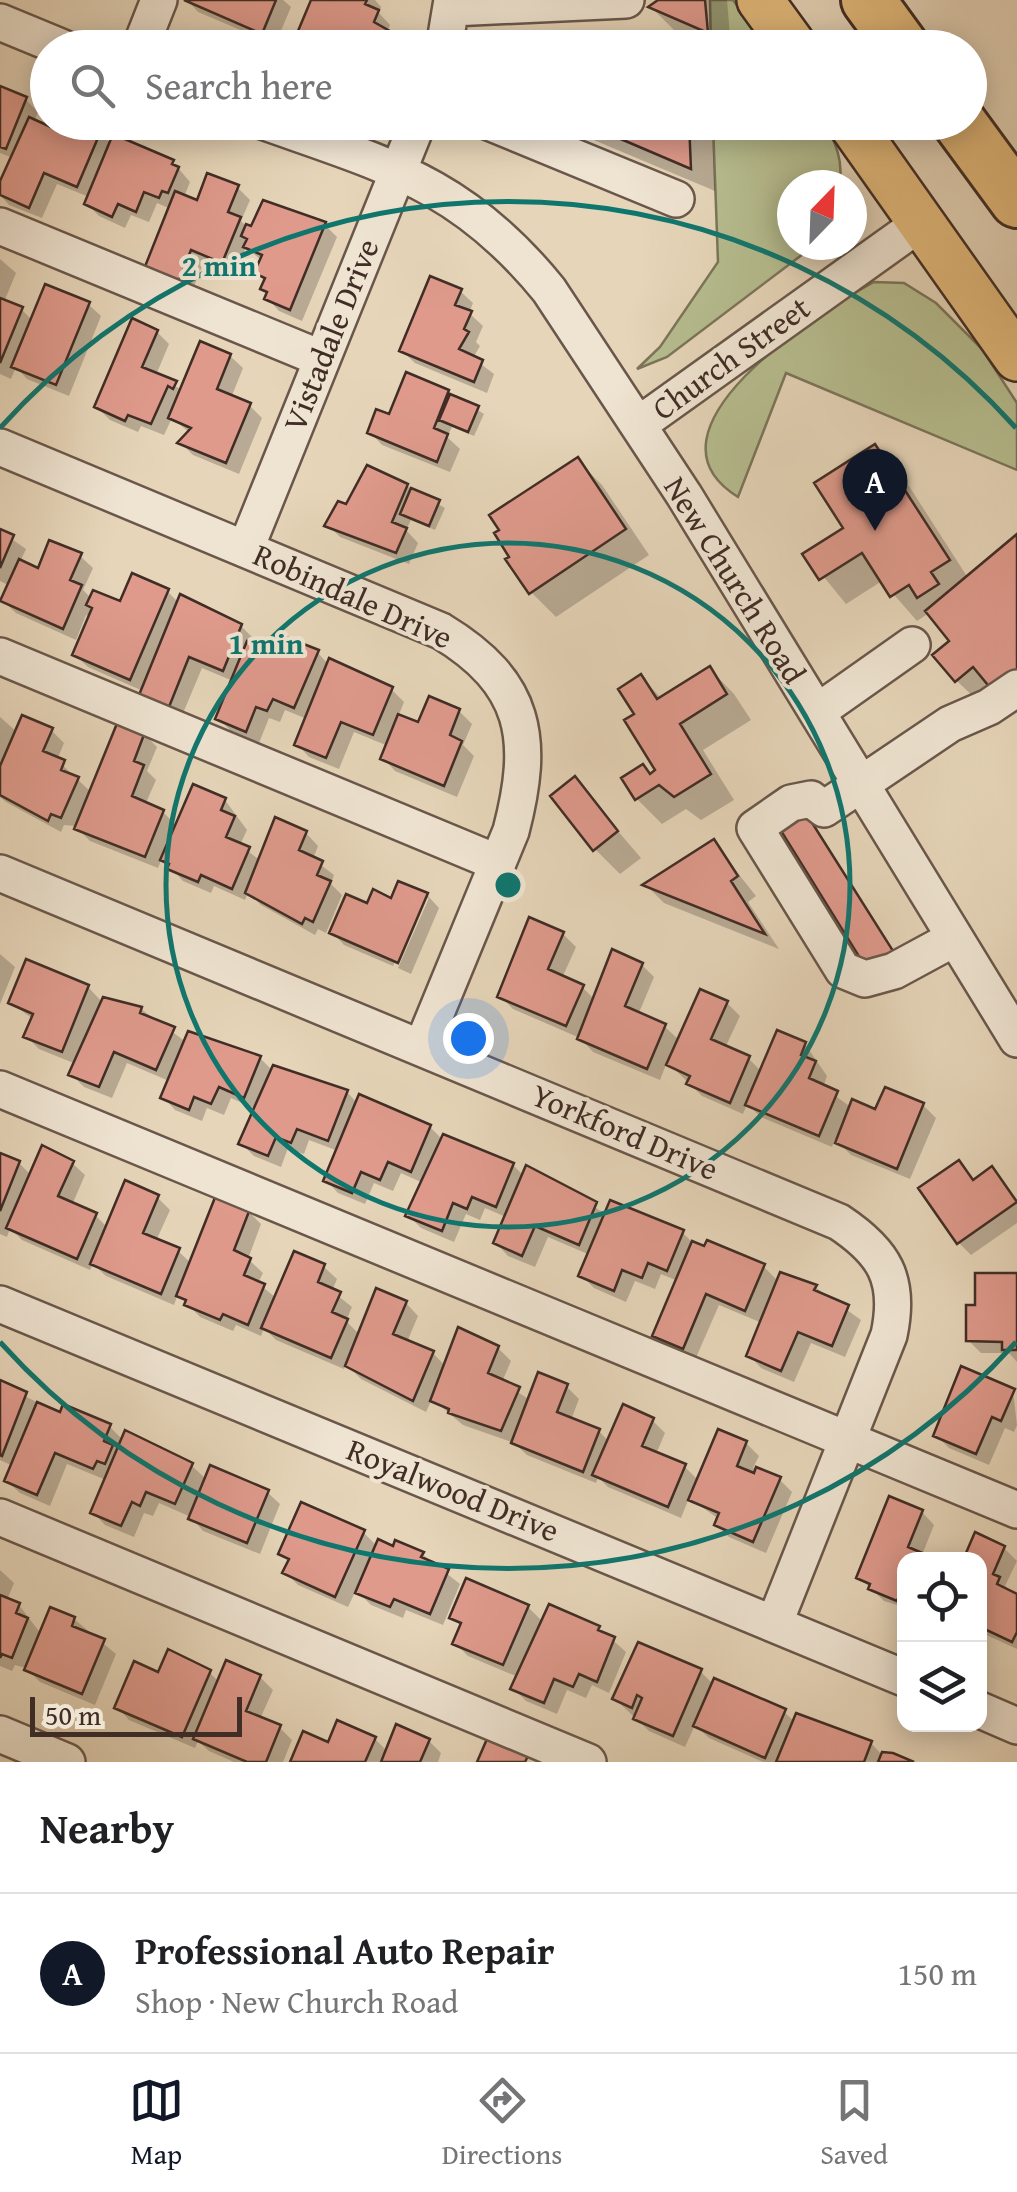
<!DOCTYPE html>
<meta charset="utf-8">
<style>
:root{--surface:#fff;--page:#f6f6f6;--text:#202124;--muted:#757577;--line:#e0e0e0;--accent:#111827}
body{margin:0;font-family:"Gentium Book Plus",serif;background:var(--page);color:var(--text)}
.controls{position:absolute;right:30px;bottom:30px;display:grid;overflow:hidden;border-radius:20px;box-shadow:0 5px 25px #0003}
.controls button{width:90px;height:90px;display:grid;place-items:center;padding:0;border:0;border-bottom:2px solid var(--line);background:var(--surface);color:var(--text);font:50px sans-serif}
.compass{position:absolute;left:777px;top:170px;width:90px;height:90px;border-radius:50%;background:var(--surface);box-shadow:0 5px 25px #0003;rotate:23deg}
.scale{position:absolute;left:30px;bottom:25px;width:212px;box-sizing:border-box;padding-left:10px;border:5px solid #402d26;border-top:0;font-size:28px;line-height:35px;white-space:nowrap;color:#402d26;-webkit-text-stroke:8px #efe4d2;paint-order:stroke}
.you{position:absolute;left:468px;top:1038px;width:35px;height:35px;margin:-25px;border:8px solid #fff;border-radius:50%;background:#1a73e8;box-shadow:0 0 0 15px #1a73e833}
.badge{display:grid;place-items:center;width:65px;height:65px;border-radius:50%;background:var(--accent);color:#fff;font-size:32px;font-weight:700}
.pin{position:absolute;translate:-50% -82px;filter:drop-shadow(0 2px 5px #0008)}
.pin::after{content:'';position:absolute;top:52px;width:35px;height:30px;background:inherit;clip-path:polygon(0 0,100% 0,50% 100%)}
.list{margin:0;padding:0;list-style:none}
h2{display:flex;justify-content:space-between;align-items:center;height:130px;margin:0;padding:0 40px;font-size:42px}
h2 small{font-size:32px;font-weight:400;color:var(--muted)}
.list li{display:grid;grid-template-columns:65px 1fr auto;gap:30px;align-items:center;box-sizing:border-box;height:160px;padding:0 40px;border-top:2px solid var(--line)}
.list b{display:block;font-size:38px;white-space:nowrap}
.list p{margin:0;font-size:32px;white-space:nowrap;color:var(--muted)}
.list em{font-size:32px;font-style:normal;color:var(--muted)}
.icon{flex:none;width:55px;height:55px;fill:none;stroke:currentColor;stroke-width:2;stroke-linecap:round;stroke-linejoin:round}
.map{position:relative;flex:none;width:1017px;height:1762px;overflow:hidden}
.search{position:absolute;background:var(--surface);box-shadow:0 5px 25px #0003;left:30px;right:30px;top:30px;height:110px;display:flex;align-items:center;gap:25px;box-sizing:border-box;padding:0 35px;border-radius:55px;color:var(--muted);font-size:38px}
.sheet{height:290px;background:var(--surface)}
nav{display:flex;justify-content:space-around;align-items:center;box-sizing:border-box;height:140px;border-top:2px solid var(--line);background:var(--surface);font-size:28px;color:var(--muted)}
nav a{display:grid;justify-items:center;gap:5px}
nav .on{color:var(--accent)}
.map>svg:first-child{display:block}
</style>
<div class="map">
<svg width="1017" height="1762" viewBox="0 0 1017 1762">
<rect width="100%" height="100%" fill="#e6d5b9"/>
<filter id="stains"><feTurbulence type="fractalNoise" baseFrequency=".002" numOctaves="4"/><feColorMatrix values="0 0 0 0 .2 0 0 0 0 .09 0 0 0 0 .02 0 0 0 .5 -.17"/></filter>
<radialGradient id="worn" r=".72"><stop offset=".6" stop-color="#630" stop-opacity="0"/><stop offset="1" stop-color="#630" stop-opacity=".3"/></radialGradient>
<path fill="#b6bd8f" stroke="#7b755a" stroke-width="2.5" d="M710 0H733L768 47H711Z
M713 123H823C836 140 844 164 839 185H792V245H810L803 254 667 357 637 369 660 347 718 262Z
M874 282 904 283 936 303 982 349 1017 403V470L786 373 738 497C631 431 819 312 874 282Z"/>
<path fill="#0003" d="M187 0H283L291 7 275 45 198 12Z
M314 0H375L381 7 379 13 390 25 387 33 404 48H301L296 43Z
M662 0H727L731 48H713L676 32 652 8Z
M0 89 25 99 38 112 34 122 55 131 82 122 112 144 173 162 190 182 184 197 198 203 237 187 250 200 241 221 247 227 324 224 337 237 302 321 279 311 267 298 266 283 257 273 262 261 246 247 235 274 204 261 191 294 159 282 171 209 157 203 149 222 131 215 125 228 99 216 87 204 89 197 57 184 42 218 9 205 0 195 13 158 0 153Z
M712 122 715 191 551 122Z
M0 259 16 273 4 302 21 309 33 321 88 304 101 316 69 396 27 379 16 367 11 379 0 374Z
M460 291 473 303 469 313 483 326 476 342 480 346 473 358 494 374 487 393 415 363 402 351Z
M157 332 169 344 156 375 182 390 230 356 243 368 231 398 249 405 262 418 239 474 193 455 181 443 190 433 172 418 164 435 141 426 138 432 110 420 97 407Z
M448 392 484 414 474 436 452 427 447 437 460 449 450 472 382 445 370 432Z
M875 447 900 472 968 578 1017 538V712L997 692 982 705 957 681 953 641 929 613 917 621 882 581 846 604 806 555 846 528Z
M577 460 602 485 649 555 556 617 531 592Z
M407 486 445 508 435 530 411 520 406 530 418 543 409 564 340 537 328 525 347 508Z
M0 531 26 549 20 562 39 571 80 556 93 568 83 590 92 599 121 604 168 592 179 603 241 626 253 638 250 646 272 655 317 652 329 665 391 689 404 702 398 717 419 726 459 711 472 724 463 745 474 756 457 797 395 771 383 758 388 746 354 732 339 769 309 757 297 744 307 719 285 710 280 722 269 718 259 743 231 731 218 718 233 681 202 668 181 718 155 707 143 691 88 667 75 655 91 617 86 615 76 640 16 613 3 601 10 586 0 581Z
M710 669 734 694 751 720 703 750 734 800 701 820 686 809 662 824 637 799 643 767 652 776 659 771 637 715 641 677 662 699Z
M0 717 17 732 51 730 64 743 57 760 92 793 144 734 157 747 147 771 156 780 145 805 163 812 177 826 225 800 247 830 240 845 261 861 306 833 318 846 313 859 334 875 331 884 342 895 326 933 318 929 315 935 261 905 248 892 245 900 214 886 211 893 183 881 162 858 158 868 90 841 75 826 64 825 61 832 6 802 0 797Z
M574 780 641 858 620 874 595 849Z
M713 842 756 896 748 902 779 949 664 903 646 885Z
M427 895 439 908 411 974 398 968 429 898H423L393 966 344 945 332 932 368 906Z
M563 934 576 947 562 978 582 987 595 1000 642 965 654 977 638 1015 664 1026 680 1041 727 1003 740 1016 725 1048 749 1059 762 1072 805 1044 827 1076 823 1087 852 1108 877 1112 923 1105 936 1118 910 1179 851 1155 835 1139 832 1147 761 1117 747 1104 743 1114 702 1096 667 1062 660 1080 593 1052 580 1038 513 1009 500 996Z
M0 954 15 967 0 1004Z
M27 962 88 987 103 1003 141 1009 186 1042 212 1043 214 1039 260 1058 273 1071 347 1092 358 1104 430 1127 443 1140 513 1165 524 1176 527 1168 561 1183 606 1215 682 1232 694 1244 763 1266 779 1282 815 1287 861 1320 845 1357 811 1343 794 1382 761 1368 749 1355 762 1323 719 1305 695 1360 668 1349 655 1336 678 1281 661 1274 655 1289 635 1281 626 1302 594 1288 581 1275 590 1255 548 1237 535 1267 508 1256 496 1243 506 1217 485 1208 480 1220 466 1214 454 1242 421 1228 408 1215 423 1183 401 1173 393 1191 374 1183 365 1204 338 1193 326 1180 338 1151 309 1140 304 1154 288 1148 281 1167 254 1156 241 1143 256 1109 231 1098 224 1115 207 1108 202 1121 175 1110 163 1097 169 1081 127 1063 112 1098 84 1087 71 1074 76 1064 39 1049 26 1036 33 1019 11 1003Z
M0 1156 19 1163 32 1176 72 1163 85 1175 72 1205 96 1216 108 1228 157 1197 170 1210 156 1241 178 1251 192 1264 249 1212 261 1224 248 1259 263 1273 258 1283 276 1298 324 1267 337 1279 332 1291 352 1307 346 1321 360 1335 406 1303 418 1316 407 1342 433 1353 446 1367 498 1348 511 1361 502 1382 530 1400 566 1386 579 1399 571 1420 599 1431 609 1442 652 1420 665 1433 656 1454 684 1466 699 1481 746 1443 759 1456 753 1468 779 1479 792 1492 766 1553 729 1537 716 1524 719 1519 689 1498 681 1518 608 1487 598 1477 596 1483 527 1455 514 1443 463 1425 432 1399 426 1412 361 1379 346 1364 344 1369 276 1340 264 1328 261 1336 236 1325 233 1331 200 1317 178 1294 174 1305 106 1276 93 1264 90 1270 22 1240 10 1228 7 1237 0 1234Z
M959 1163 975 1181 992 1170 1017 1200V1223L971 1255 958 1242Z
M1017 1276V1362L1009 1353H981L968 1340 977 1308Z
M0 1383 61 1415 109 1426 123 1440 191 1465 207 1480 267 1492 280 1504 260 1554 203 1531 191 1517 159 1503 153 1516 144 1513 134 1537 105 1525 93 1512 106 1480 67 1464 50 1506 20 1493 7 1481 13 1466 0 1460Z
M1013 1391 1017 1425 1014 1432 1005 1428 989 1465 949 1448 936 1435Z
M922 1512 934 1525 922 1555 904 1560V1607L884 1601 859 1577Z
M363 1532 378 1547 422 1554 460 1584 443 1625 406 1610 403 1618 371 1605 356 1590 348 1607 298 1585 285 1572 290 1562 281 1554Z
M1004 1548 1017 1561 1005 1586 1017 1596V1649L980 1632V1560Z
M0 1570 14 1583 7 1600 19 1605 41 1634 74 1619 116 1654 95 1705 40 1682 26 1668 15 1665 12 1671 0 1666Z
M528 1607 543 1622 599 1628 626 1652 609 1693 592 1685 586 1698 567 1690 557 1714 526 1701 513 1688 518 1677 468 1656 455 1643 462 1627 452 1617Z
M700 1671 714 1685 784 1712 795 1722 871 1743 882 1755 902 1762H763L709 1738 695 1725 685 1747 649 1731 615 1699Z
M209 1672 219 1682 260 1677 273 1690 260 1719 279 1727 292 1740 283 1762H234L209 1751 198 1741 195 1748 129 1720 117 1707 159 1675Z
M375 1739 388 1752 429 1741 441 1753 438 1762H292L329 1745Z"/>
<path fill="#df9a8c" stroke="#402d26" stroke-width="2.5" d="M184 0H276L262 34Z
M311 0H367L365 4 379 10 374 22 395 34 389 48H344L332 42 330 48H303L293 43Z
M658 0H705L708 33 648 7Z
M619 32 656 48H535L538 35Z
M0 86 27 97 6 149 0 147Z
M29 117 53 128 55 122H89L100 133 77 187 44 173 29 208 0 195V181Z
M581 122H689L691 169Z
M113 134 174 160 172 164 179 167 168 193 162 191 159 198 144 192 136 212 118 204 112 217 84 204Z
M207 173 239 185 228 212 241 217 222 263 191 250 178 283 144 269 175 191 197 200Z
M263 200 326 222 290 310 264 299 267 292 260 289 265 278 254 273 262 255 243 247 247 239 241 236 246 224 251 226Z
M430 276 462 289 455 305 472 311 464 329 469 332 459 349 483 360 474 382 399 351Z
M45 284 90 302 56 385 11 367Z
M0 298 23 307 0 363Z
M132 318 158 330 142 367 177 381 173 389 168 386 151 424 128 415 125 421 94 407Z
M200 341 231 354 217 389 251 403 226 463 177 443 191 428 168 418Z
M406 372 449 390 434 428 448 434 437 462 367 433 376 409 389 414Z
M450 394 479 406 468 432 439 420Z
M875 444 950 560 931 572 939 584 917 598 909 585 890 597 862 553 819 580 802 554 843 528 814 483Z
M578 457 626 529 529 594 505 559 509 557 494 533 499 530 489 515Z
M367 465 408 484 392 522 407 528 396 553 324 526 338 501 346 504Z
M411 488 440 500 429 526 400 514Z
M0 529 14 535 0 568Z
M1017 534V679L997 696 973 667 955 682 932 655 949 641 925 611Z
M49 540 82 553 70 580 82 585 63 629 0 601 19 559 38 568Z
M132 573 169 589 130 680 72 655 92 608 86 605 93 590 120 601Z
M180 594 242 624 223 671 189 657 169 707 139 695Z
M278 634 319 650 294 708 273 699 267 711 256 707 246 732 215 719 247 641 270 651Z
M329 658 393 687 373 735 341 722 326 758 294 745Z
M710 666 727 694 680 724 711 774 674 797 659 785 635 800 621 778 643 764 650 774 655 770 624 720 634 714 618 689 641 674 657 699Z
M429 696 460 709 450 735 462 741 444 786 380 759 398 714 418 722Z
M22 715 53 728 43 751 65 760 61 770 79 777 61 818 51 814 48 821 0 795V766Z
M118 721 145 732 134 761 144 765 132 796 164 810 145 857 74 829Z
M575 776 618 831 593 851 550 796Z
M193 784 226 798 221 810 235 816 226 837 250 847 232 889 201 875 198 882 167 869 169 864 160 860Z
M804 810 895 954 868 971 778 826Z
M275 817 307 831 299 850 323 861 317 875 331 881 313 922 305 918 302 924 245 893Z
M714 839 738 876 731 881 765 934 642 885Z
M398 881 428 893 398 963 329 933 346 894 367 903 373 889 391 898Z
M529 917 564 932 548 969 584 985 566 1026 497 997Z
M612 949 643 963 625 1006 666 1024 647 1069 577 1039Z
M26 959 89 985 62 1052 23 1037 33 1014 8 1003Z
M700 989 728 1001 711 1039 750 1056 730 1103 686 1084 690 1076 666 1065Z
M103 997 142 1007 140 1013 175 1027 156 1070 114 1052 99 1087 68 1075Z
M777 1030 806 1042 801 1055 816 1061 809 1078 838 1091 819 1136 745 1105Z
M188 1031 261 1056 244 1098 219 1087 211 1104 194 1097 189 1110 160 1098Z
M273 1065 348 1090 328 1141 297 1129 291 1143 276 1137 268 1156 238 1144Z
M885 1087 924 1103 897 1169 835 1143 852 1099 875 1109Z
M359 1094 431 1125 411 1172 388 1162 380 1180 361 1172 352 1193 323 1181Z
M443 1134 514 1163 496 1207 472 1197 467 1209 453 1203 442 1231 405 1216Z
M42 1145 74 1161 58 1196 97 1213 77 1259 6 1228Z
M0 1153 20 1161 0 1211Z
M959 1160 973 1180 992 1166 1017 1202 957 1244 918 1188Z
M526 1165 597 1202 579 1245 535 1226 522 1256 493 1243Z
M125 1180 159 1195 143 1233 180 1248 161 1294 90 1264Z
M216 1195 250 1209 234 1250 251 1258 244 1275 265 1284 248 1325 223 1314 220 1320 184 1305 186 1300 176 1296Z
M610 1200 684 1230 667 1271 648 1263 642 1278 622 1270 614 1291 578 1276Z
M707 1240 765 1264 745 1311 706 1294 683 1349 652 1336 692 1241 704 1246Z
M294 1251 325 1264 318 1282 341 1292 332 1312 348 1319 331 1358 261 1328Z
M780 1272 817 1285 814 1290 849 1305 832 1346 798 1332 781 1371 746 1356Z
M975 1273H1017V1350H1002V1342L966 1341V1305H975Z
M376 1288 407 1301 393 1334 434 1351 413 1401 345 1366Z
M458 1327 499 1346 488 1373 520 1387 501 1431 448 1413 449 1409 430 1401Z
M961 1366 1015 1389 1001 1421 992 1417 976 1454 933 1436Z
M538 1372 568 1384 557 1412 600 1429 583 1472 511 1443Z
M0 1380 27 1392 2 1456 0 1455Z
M37 1402 60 1412 63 1404 111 1424 104 1441 113 1445 105 1464 97 1461 93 1469 55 1453 37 1495 4 1481Z
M623 1404 654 1418 642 1446 686 1464 668 1507 592 1475Z
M718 1429 747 1441 737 1466 754 1473 756 1467 781 1477 753 1542 714 1525 719 1513 688 1500Z
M125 1430 193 1463 175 1504 146 1492 140 1506 132 1502 121 1526 90 1513Z
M210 1465 269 1490 247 1543 188 1519Z
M889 1496 923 1510 908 1547 939 1560H904V1598L899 1596 897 1601 868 1589 870 1584 856 1578Z
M301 1502 365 1530 335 1597 282 1573 289 1559 278 1554Z
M975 1532 1005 1546 993 1574 1000 1577 997 1584 1017 1594V1632L1012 1642 980 1627V1560H963Z
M378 1539 393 1546 395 1540 424 1552 421 1557 449 1569 430 1614 394 1599 390 1607 355 1593Z
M466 1578 529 1605 503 1665 452 1644 461 1623 449 1618Z
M0 1595 20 1603 16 1613 28 1618 12 1658 2 1654 0 1658Z
M549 1604 600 1626 598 1630 615 1637 597 1682 579 1674 573 1687 554 1679 544 1703 510 1689Z
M50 1607 75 1617 72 1626 105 1639 82 1694 24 1670Z
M638 1642 702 1669 673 1736 633 1719 642 1698 637 1695 632 1708 612 1699Z
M168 1649 211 1670 182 1737 114 1708 134 1661 158 1672Z
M226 1660 261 1675 246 1711 281 1725 266 1762H247L193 1739Z
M714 1678 786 1709 765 1758 693 1726Z
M796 1713 872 1741 864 1762H776Z
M337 1720 376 1737 365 1762H290L303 1731 328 1742Z
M396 1724 430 1739 420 1762H381Z
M487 1739 528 1756 525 1762H477Z
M882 1752 893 1753 914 1762H878Z"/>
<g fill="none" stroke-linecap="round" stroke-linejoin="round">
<defs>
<path id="minor" d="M452 8 626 0
M0 22 63 48
M140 48 159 0
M444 48 452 0
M265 122C389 166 463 184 549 290L684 495 1017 1039
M489 122 676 199
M0 226 320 358
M638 425 922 222
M0 447 441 631C527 683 535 739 511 831L422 1047
M246 548 418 122
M0 656 498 863
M817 712 912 645
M0 873 839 1222C884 1252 901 1279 889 1335L775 1622
M955 938 894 971 865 979 843 970 755 828 791 803 811 799 824 809 950 724 989 707 1017 688
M0 1089 1017 1510
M0 1304 904 1678
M0 1517 588 1762
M980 1710 1017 1726
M0 1734 67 1762"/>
<path id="major" d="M760 0 795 48
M850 122 1017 358"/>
<path id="highway" d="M868 0 903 48
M959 122 1017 201"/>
</defs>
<use href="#minor" stroke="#6a574b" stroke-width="40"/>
<use href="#major" stroke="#402d26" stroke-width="50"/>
<use href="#highway" stroke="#402d26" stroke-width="58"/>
<use href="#minor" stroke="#efe4d2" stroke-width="35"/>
<use href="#major" stroke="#e3ba7c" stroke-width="45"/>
<use href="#highway" stroke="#e3ba7c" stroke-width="52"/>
</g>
<g fill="none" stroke="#0f766e" stroke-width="5">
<circle cx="508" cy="885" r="342"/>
<path d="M1016 1342A683 683 0 0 1 0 1342M0 428A683 683 0 0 1 1016 428"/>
</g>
<g text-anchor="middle" stroke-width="8" stroke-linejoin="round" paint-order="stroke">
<g font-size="32" fill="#402d26" stroke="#efe4d2">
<text transform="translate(331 335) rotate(-68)" y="11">Vistadale Drive</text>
<text transform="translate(731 358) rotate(-36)" y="11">Church Street</text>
<text transform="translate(735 580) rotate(58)" y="11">New Church Road</text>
<text transform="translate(353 596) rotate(24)" y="11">Robindale Drive</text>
<text transform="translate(625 1132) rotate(23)" y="11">Yorkford Drive</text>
<text transform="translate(453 1490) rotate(22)" y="11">Royalwood Drive</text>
</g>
</g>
<circle cx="508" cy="885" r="15" fill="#0f766e" stroke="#efe4d2" stroke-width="5"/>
<g font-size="30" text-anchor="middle" font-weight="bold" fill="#0f766e" stroke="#efe4d2" stroke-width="8" stroke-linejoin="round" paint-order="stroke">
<text x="219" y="276">2 min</text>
<text x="266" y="654">1 min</text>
</g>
<rect width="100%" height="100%" filter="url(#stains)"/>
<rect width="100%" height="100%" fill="url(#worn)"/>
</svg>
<div class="controls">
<button><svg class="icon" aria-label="locate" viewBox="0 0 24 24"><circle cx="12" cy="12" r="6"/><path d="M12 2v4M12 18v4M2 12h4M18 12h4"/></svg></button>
<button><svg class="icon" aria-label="layers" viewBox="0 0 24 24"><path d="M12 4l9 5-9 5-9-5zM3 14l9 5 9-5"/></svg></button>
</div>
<svg class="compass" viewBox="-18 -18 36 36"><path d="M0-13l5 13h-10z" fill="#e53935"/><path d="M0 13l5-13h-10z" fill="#757577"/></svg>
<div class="scale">50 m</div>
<div class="you"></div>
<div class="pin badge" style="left:875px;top:531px">A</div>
<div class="search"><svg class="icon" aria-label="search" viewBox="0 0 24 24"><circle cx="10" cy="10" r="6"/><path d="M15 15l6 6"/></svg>Search here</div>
</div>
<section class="sheet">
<h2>Nearby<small></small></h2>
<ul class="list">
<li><span class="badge">A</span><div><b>Professional Auto Repair</b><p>Shop · New Church Road</p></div><em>150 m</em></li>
</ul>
</section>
<nav>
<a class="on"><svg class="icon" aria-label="map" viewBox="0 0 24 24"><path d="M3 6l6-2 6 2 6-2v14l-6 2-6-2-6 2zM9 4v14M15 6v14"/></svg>Map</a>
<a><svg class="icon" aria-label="directions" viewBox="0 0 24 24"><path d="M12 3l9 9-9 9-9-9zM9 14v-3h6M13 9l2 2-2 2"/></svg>Directions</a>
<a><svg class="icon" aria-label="saved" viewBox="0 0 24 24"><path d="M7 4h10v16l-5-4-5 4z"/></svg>Saved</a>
</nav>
